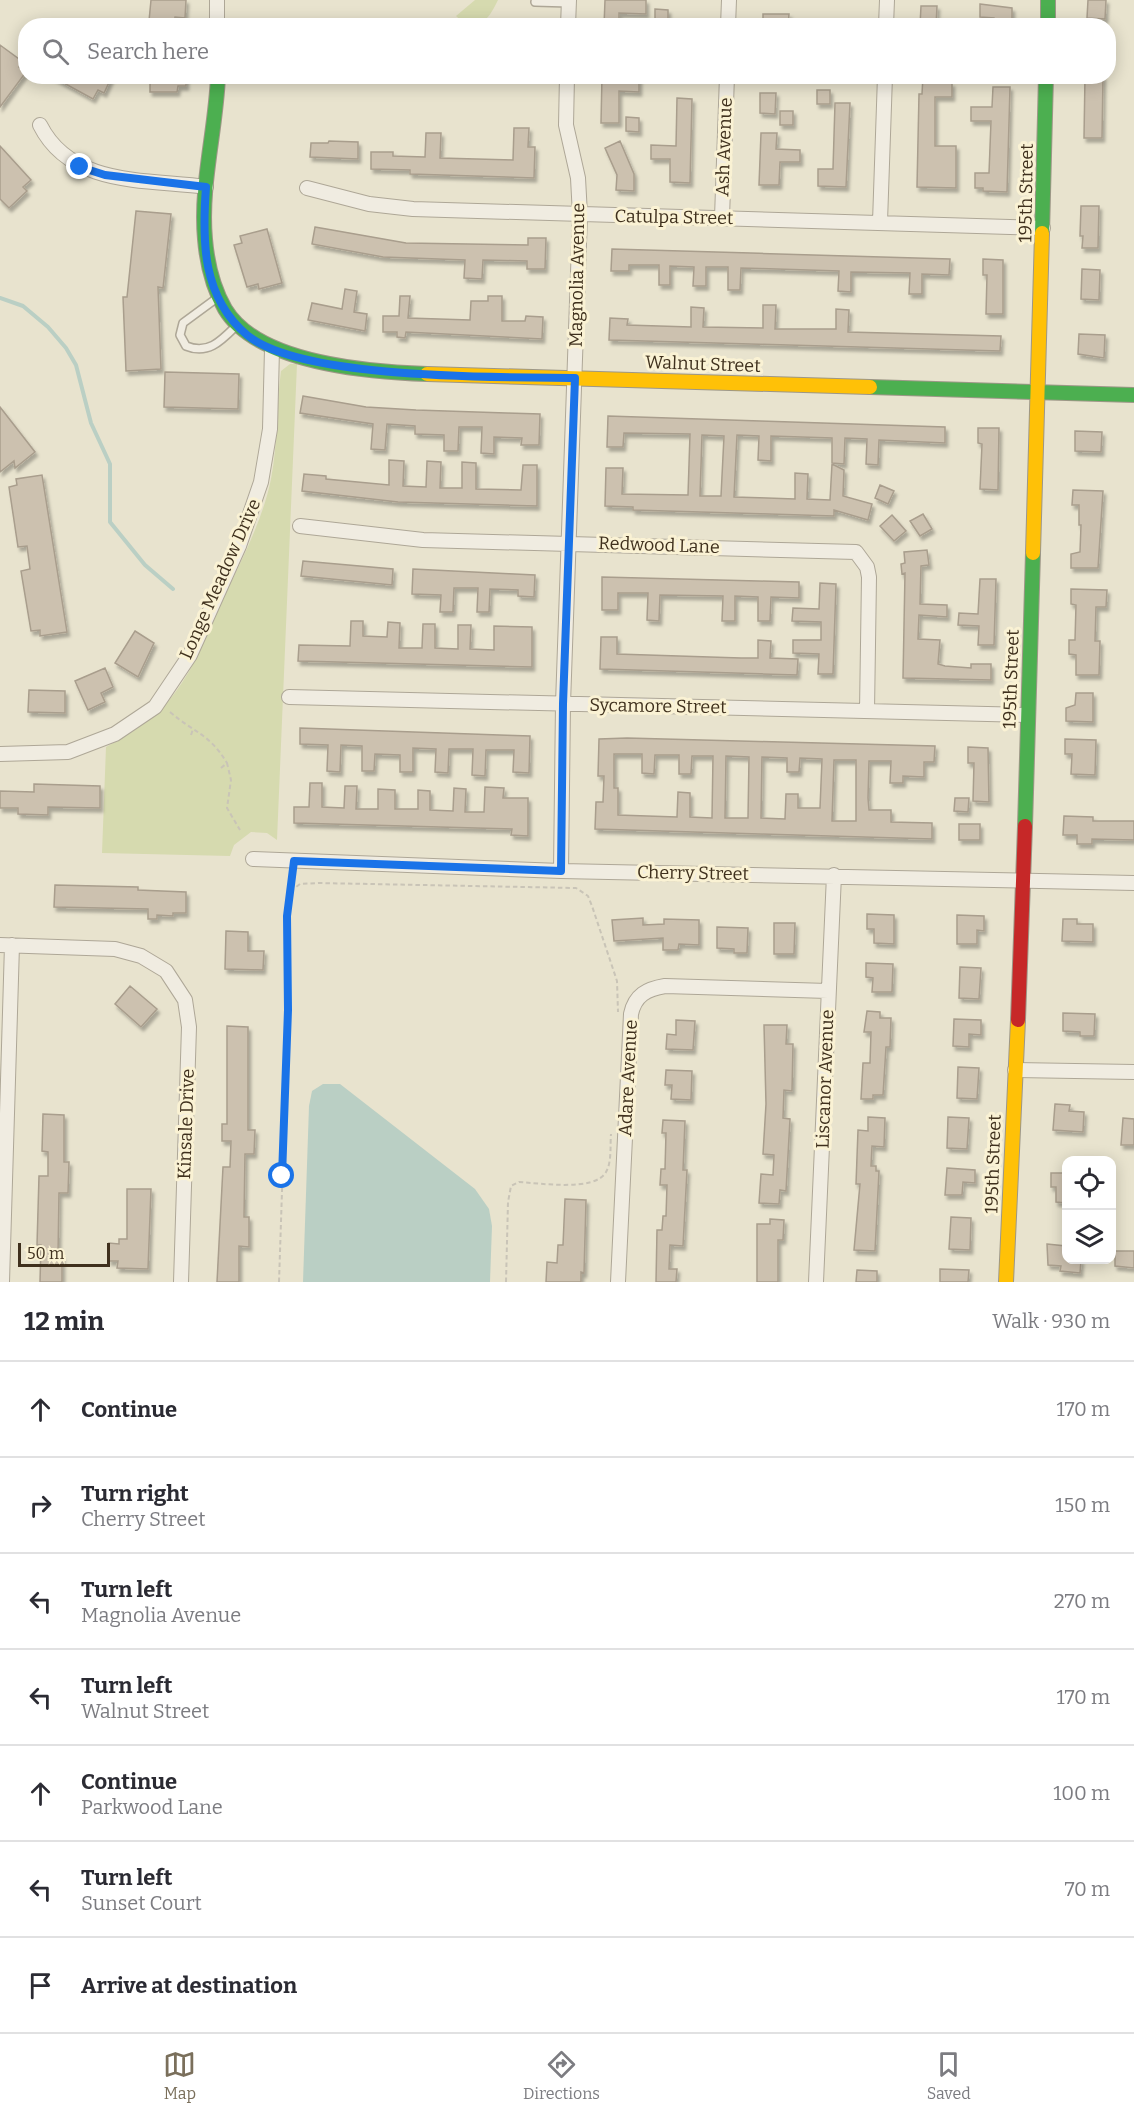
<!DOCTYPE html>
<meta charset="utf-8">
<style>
:root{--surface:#fff;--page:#f7f7f7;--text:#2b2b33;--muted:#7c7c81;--line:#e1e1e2;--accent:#7a6f5b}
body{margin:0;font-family:Bitter,serif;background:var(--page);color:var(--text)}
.controls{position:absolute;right:18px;bottom:18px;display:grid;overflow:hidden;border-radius:12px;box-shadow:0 3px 15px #0003}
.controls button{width:54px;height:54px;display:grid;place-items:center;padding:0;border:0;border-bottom:2px solid var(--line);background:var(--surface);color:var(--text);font:30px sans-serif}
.scale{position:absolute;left:18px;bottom:15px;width:92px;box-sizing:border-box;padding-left:6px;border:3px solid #3f301d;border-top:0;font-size:16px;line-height:21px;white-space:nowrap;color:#3f301d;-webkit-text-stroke:4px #faf2d4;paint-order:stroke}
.stop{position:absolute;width:18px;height:18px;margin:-14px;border:4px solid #1a73e8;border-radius:50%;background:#fff}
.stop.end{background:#1a73e8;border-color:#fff;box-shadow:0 2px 6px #0008}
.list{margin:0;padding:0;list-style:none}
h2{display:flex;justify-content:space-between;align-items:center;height:78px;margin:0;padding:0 24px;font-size:26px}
h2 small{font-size:20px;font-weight:400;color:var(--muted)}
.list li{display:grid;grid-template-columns:39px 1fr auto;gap:18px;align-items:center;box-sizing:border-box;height:96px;padding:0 24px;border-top:2px solid var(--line)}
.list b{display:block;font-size:22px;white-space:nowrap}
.list p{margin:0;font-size:20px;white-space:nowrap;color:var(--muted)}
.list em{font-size:20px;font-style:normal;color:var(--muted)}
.icon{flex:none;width:33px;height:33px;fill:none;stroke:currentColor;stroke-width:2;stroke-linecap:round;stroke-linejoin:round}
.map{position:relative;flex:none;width:1134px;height:1282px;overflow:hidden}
.search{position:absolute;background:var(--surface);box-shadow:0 3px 15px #0003;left:18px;right:18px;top:18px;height:66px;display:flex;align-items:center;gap:15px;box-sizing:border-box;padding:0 21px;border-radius:24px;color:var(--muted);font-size:22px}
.sheet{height:750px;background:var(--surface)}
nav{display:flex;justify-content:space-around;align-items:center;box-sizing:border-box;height:84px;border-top:2px solid var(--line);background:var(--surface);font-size:16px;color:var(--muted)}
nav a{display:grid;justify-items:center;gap:3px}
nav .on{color:var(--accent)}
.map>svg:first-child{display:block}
</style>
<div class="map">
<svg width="1134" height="1282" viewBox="0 0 1134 1282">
<defs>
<filter id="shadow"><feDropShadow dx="2.5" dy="4" stdDeviation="1.5" flood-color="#0004"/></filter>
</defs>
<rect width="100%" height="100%" fill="#e8e3ce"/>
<path fill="#d6daaf" d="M475 0H498C490 16 485 26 466 25L456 16Z
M290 364H297L277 840 267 833 251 832 234 845 230 856 102 853 106 747C132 733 156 718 174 694 195 667 208 633 222 602 240 562 262 523 271 479 278 443 276 407 281 371Z"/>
<path fill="#bacfc4" d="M323 1084H340L475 1189 489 1209 492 1226 490 1282H303L309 1106 312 1091Z"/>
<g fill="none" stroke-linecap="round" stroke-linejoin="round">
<path stroke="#bacfc4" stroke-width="4" d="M0 298 23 306 48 327 66 348 76 365 91 423 110 464V522L145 565 173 589"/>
</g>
<path fill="#ccc1af" stroke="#a99e8d" stroke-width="1.5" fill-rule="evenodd" filter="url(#shadow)" d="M151 0H186L185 18 175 17 174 23 149 21Z
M605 0H646V14L619 13V26H604Z
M1088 0H1106L1105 19 1087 18Z
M980 4 1012 8V26H994V18L980 17Z
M921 6H937L936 26H920Z
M655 9 668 10V23H655Z
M763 14H789L788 26H763Z
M0 45 23 62 19 67 26 72 0 107Z
M51 76H112L104 93 98 90 93 99Z
M150 76H186V86H178L177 92H150Z
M602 76 639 78V92L619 91V123H601Z
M923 76H936V83H952V97H935V146H956V188L917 187 919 94H922Z
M1085 76H1103L1102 138H1084Z
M993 87H1010L1007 192 983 191V188H975V173H989L991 121H971V107H992Z
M817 90H830V104H817Z
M760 93H776L775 114 760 113Z
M677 98 692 99 690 183 670 182V159H651V145L676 146Z
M835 103H850L846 187 818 186V169H833Z
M780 111H793V125H780Z
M626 117 639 118V132L626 131Z
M514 128H529L528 147H535L534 178 410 174V170L371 169V152H393V156L425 157 426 133H441L440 158 513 160Z
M761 133H777L776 149 800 150V162H780L779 185H759Z
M329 141 358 142V159L310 157 311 143H328Z
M620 141 634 174V191L616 190 617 175 605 148Z
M0 146 31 180 23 187 27 191 9 208 0 199Z
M1081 206H1099L1098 248H1082L1083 236H1080Z
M136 211 171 214 163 288 158 287 161 369 126 371 123 297H127Z
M315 227 406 243 528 245V238H546L545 269H527V261L483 260 482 279 464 278 465 260 383 257 312 244Z
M267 229 282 283 259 289 258 284 247 287 234 245 242 243 240 236Z
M612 249 950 259 949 275 922 274V294H909L910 273 851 272V292L838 291 839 271 741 268 740 290H728V267H706V286H693L694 267 670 266V285H659V265H629V271H611Z
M983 259 1003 260V314H986L987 275H983Z
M1082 269 1100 270 1099 300 1081 299Z
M345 289 357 291 354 312 367 314 365 331 308 320 312 303 342 309Z
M400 296H410L408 318 470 320 471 301H488V296H502V321H525L526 316 543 317 542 339 406 332 405 338 397 337V332H383V316H399Z
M763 305H776L775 329H836V309L849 310 848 332 1001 336 1000 351 609 340 610 318 628 319 627 325 691 327V307L704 308 703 327 763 328Z
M1079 334 1105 335 1104 358 1078 354Z
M165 372 239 374 238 409 164 407Z
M303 396 366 407 416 410 540 414 539 445H521L522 438 494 437V454L481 453 482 427H459L458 451H444V435L415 434V426L387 424 385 450 371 449 373 424 300 413Z
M0 407 35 452 15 468 14 461 0 472Z
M608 416 945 427V443L879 440 878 465 866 464 867 439 845 438 844 464 832 463V438L771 436V461L758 460 759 436 737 435 734 497 795 499V473L808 474 807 499 830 500 832 464 844 470 843 496 872 504 868 520 834 510V516L633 510V507L605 506 606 468H623L622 494 688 495 690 434 624 433 623 447H607ZM702 435 724 436 721 496H700Z
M978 428H999L998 490 980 489 982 444 978 443Z
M1075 431 1102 432 1101 452 1075 451Z
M389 460 404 461 403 486 426 487 427 461 441 462 440 488H462V462L476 463V489L521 490 523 465H537V506L398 502 302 491 304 474 326 476V479L389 485Z
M42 475 67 632 40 636V630L31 631 21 571 30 569 27 546 18 547 9 487 17 485 16 479Z
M880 485 894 491 888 504 875 498Z
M1073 490 1103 491 1098 568H1071V554L1080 552 1081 525H1079V505H1072Z
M923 514 932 529 920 536 910 521Z
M892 515 906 531 894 541 880 526Z
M927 550 929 565 921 566 920 604 947 605V617L919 615 918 639 940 640 938 664 945 666 971 668V664H991V680L903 678 905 573 902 574 901 564 905 563 904 552Z
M303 561 393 569 392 585 301 576Z
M413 569 535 575 534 597 518 596V590L490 589 489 612H477L478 588H454L453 612H440L441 595 412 594Z
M602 577 799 582V598L771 597 770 621H758V597L735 596V621H722L723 596 660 595 659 621 647 620 648 593H618V610H602Z
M980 579H996L994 645H978L979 626 958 625 959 613 978 614Z
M820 583 836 584 833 674H818L819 654 793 653V640H821V622L792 621 793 608 819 609Z
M1071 589 1107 590 1106 607H1096L1095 641H1100L1099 675H1076V655L1069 654V640H1075L1076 605 1071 604Z
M351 621H363V636L387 637 388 622 400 623 399 648H422L423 624H435V648L458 649V625H471L470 649 494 650V626L532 627V667L298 661 299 645 350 646Z
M135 631 154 643 138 677 115 663Z
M601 637H617V654L741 658H758V640L771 641 770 658 798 659 797 675 600 669Z
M105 668 113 687 101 693 105 702 88 710 75 681Z
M29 690 65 691V713L28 712Z
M1076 693H1093V722L1066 721V708L1075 705Z
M300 728 530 736 529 773 513 772 514 750H486L485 776 472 775 473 749H449L448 773 435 772 436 749 413 748V772H400V755L375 754 374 771H362V746L341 745 340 772 327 771 328 745 300 744Z
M627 738 935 746 934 762H924V777L903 776V783H890L891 761H869L868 798 869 810H891V822L932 823V839L595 829 596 802H603L604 776H598L599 739ZM614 754H642V773L654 774 655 755H679V774H691L692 756H713L712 818 690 817V793L678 792 677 817 618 815V788H614ZM726 756 749 757 748 818H725ZM762 757 787 758V772H799L800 758 822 759 820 808H798V794H786L785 819 761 818ZM834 760H856V821H832Z
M1065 739 1096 740 1095 775 1071 774 1072 754H1065Z
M968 747 988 748 989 802 973 801 974 763H968Z
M310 783H322V807L344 808 345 786H357L356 809H378V789L395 790V809H418V790L430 791V810L453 811 454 788 466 789 465 812H484L485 787 504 788 503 798H528V836L511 835 512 829 294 823V807H309Z
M34 784 100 786V808L48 807V815L18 814V808H0V791L34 792Z
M955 798H969L968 812 954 811Z
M1064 816 1093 817V821H1134V840L1092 839V844H1077V835H1063Z
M959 824H980V840H959Z
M55 885 138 887V890L186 892V913H173V916L157 915V919H148V909L54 907Z
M867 914 894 915V944L874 943V929H867Z
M957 915 984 916V931L977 930V944H957Z
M643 918V925L664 924V919L699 920V945L679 944 678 950H663V938L614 941 612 920Z
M1063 919H1077V924H1093V942L1062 941Z
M774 923H795L794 954H774Z
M717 927 748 928 747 953H734V949L717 948Z
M226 931 248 932V951H264L263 970 225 969Z
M866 963 893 964 892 992H872L873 978 866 977Z
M960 967 981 968 979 999 959 998Z
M130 986 157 1009 141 1027 115 1004Z
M867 1011 880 1012V1018H891L890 1047H886L883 1095H873V1099H861L863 1063H870L871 1032H864Z
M1063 1013 1095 1014 1094 1036H1080V1032L1063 1031Z
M954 1019 981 1020V1035L969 1034V1047L953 1046Z
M676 1020 695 1021 693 1050 666 1049 667 1034 676 1035Z
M764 1025H787L786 1044H793L792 1091 784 1090 783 1118 790 1119 786 1191 780 1190 779 1204 759 1203 761 1174 773 1175 774 1155 763 1154 766 1104Z
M227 1026 248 1027V1130H255L254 1154H245L244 1217H249V1247L239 1246V1282H217L223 1167H230L231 1141H222V1124H227Z
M958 1067 979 1068 977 1099 957 1098Z
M666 1070 692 1071 691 1100 671 1099 672 1085H665Z
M1055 1104 1070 1105 1069 1111 1084 1112 1083 1132 1053 1130Z
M43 1114 64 1115V1162H69L68 1193H59L58 1256H62V1282H40L41 1245H37L39 1176H48V1152L42 1151Z
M868 1117 885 1118 884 1147 872 1146 871 1166H876V1171H879L875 1251 854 1250 860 1184H856L858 1130 868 1131Z
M948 1117 969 1118 967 1149 947 1148Z
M1123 1118 1134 1119V1145H1121Z
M663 1120 685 1121 683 1170H687L683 1246 670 1245 669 1269H677L676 1282H656L657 1230H662L663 1216H666L667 1185H660L661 1169H665L666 1133H662Z
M947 1168 975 1170V1183L963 1182 962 1195H945Z
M1051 1173H1066V1203L1056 1202V1187H1051Z
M127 1189H151L148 1269 117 1268 118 1261H109V1243L119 1244V1239H127Z
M565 1199 586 1200 584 1273 581 1272V1282H546L547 1262 557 1263 558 1245H563Z
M951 1217 971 1218 970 1250 949 1249Z
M770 1219 784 1220 783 1240H778V1282H757V1224H770Z
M1047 1244 1066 1246V1260H1081L1080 1273 1060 1271 1061 1266 1048 1265Z
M1115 1251H1134V1268L1115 1266Z
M940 1269 969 1270 968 1282H940Z
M857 1270 877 1271V1282H856Z"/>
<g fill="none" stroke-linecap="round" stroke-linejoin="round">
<defs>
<path id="lane" d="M535 2 569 3
M217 298 183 323 180 335 186 346C208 355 221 341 236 326"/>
<path id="street" d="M217 0V26
M568 26 569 0
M728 26 729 0
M886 26 887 0
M40 125C71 187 147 179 206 187
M307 188 369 204 413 209 1043 228
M722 217 727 76
M880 222 885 76
M300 526 423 540 856 552 867 567 869 577 867 711
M289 697 1027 715
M0 754 68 752 115 734 155 707 190 655 239 546 261 482 270 429 272 349
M253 859 561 871 1134 883
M561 871 563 704 580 215 578 178 566 125 567 76
M0 945 115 949 141 956 166 971 185 1000 189 1027 181 1282
M1015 1070 1134 1072
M2 1282 12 945
M618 1282 631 1014C635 995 647 989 665 986L828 991
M816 1282 834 875"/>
<path id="fast" d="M1048 0V26
M218 76C216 130 200 185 205 239 207 263 213 288 225 309 258 364 369 372 427 374
M1042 233 1046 76
M870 387 1134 395
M1025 826 1033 553"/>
<path id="slow" d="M427 374 870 387
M1033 553 1042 233
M1006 1282 1018 1020"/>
<path id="jam" d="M1018 1020 1025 826"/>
</defs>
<use href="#lane" stroke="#aea797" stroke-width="10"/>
<use href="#street" stroke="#aea797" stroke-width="16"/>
<use href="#fast" stroke="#9d9787" stroke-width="16"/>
<use href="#slow" stroke="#9d9787" stroke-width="16"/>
<use href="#jam" stroke="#9d9787" stroke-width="16"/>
<path stroke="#c9c4b7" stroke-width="2" stroke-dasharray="4.5 3" stroke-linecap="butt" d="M170 712C194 733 209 733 227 763
M191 735 193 729
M221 768 227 763 231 780 227 808 240 830
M293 873 292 890 300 884 318 883 576 888 588 896 592 906 617 981 618 1012
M279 1282 288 1010 287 916 292 890
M506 1282 508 1202 511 1186 519 1182C539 1183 595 1192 606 1172 612 1162 610 1145 611 1134"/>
<use href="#lane" stroke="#f0ece1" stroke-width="7"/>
<use href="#street" stroke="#f0ece1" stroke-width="14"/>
<use href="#fast" stroke="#4caf50" stroke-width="14"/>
<use href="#slow" stroke="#ffc107" stroke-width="14"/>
<use href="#jam" stroke="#c62828" stroke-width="14"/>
</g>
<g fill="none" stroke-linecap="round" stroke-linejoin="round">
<path stroke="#1a73e8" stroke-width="8" d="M80 167 105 175 206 187C202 241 202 297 247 335 301 380 502 377 575 378L563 704 561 871 294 861 287 916 288 1010 282 1176"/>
</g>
<g text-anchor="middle" stroke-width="6" stroke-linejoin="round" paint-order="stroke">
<g font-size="18" fill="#3f301d" stroke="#faf2d4">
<text transform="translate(724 147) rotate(-88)" y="6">Ash Avenue</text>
<text transform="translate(1026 193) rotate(-89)" y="6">195th Street</text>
<text transform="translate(674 217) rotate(1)" y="6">Catulpa Street</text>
<text transform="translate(577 275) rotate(-89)" y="6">Magnolia Avenue</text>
<text transform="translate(703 364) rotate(2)" y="6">Walnut Street</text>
<text transform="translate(659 545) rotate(2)" y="6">Redwood Lane</text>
<text transform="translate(220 579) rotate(-66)" y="6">Longe Meadow Drive</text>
<text transform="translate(1011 679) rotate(-88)" y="6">195th Street</text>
<text transform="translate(658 706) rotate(1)" y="6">Sycamore Street</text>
<text transform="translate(693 873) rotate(1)" y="6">Cherry Street</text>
<text transform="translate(628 1078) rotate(-87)" y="6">Adare Avenue</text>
<text transform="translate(825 1079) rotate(-88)" y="6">Liscanor Avenue</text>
<text transform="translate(186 1124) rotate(-88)" y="6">Kinsale Drive</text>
<text transform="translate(993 1164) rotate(-88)" y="6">195th Street</text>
</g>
</g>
</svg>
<div class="controls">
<button><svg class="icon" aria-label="locate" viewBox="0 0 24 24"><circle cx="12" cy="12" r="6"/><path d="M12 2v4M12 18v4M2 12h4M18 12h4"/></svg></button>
<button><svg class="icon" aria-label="layers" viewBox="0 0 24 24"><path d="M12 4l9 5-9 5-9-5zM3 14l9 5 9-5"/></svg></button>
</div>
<div class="scale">50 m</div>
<div class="stop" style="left:282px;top:1176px"></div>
<div class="stop end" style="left:80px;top:167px"></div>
<div class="search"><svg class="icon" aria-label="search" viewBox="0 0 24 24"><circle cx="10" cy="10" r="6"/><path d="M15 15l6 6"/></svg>Search here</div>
</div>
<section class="sheet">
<h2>12 min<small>Walk · 930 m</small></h2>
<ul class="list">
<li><svg class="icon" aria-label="ahead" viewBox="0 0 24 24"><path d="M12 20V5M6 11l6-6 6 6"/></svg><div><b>Continue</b></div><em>170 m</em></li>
<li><svg class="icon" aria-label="right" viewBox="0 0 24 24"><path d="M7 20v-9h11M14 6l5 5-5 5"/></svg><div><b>Turn right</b><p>Cherry Street</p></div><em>150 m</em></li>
<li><svg class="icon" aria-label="left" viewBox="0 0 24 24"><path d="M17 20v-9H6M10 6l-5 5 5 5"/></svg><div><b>Turn left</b><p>Magnolia Avenue</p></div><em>270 m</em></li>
<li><svg class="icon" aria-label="left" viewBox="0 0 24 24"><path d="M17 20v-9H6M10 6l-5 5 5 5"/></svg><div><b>Turn left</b><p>Walnut Street</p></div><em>170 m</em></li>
<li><svg class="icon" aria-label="ahead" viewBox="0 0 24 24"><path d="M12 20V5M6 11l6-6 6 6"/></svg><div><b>Continue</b><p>Parkwood Lane</p></div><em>100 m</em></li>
<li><svg class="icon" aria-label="left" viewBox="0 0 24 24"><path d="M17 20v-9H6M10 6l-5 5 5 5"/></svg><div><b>Turn left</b><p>Sunset Court</p></div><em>70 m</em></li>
<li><svg class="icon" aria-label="arrive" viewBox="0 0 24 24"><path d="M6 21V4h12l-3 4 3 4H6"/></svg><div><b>Arrive at destination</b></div></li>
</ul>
</section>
<nav>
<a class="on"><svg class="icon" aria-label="map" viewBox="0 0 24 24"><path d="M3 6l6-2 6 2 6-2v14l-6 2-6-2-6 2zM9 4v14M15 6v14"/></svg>Map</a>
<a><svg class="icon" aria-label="directions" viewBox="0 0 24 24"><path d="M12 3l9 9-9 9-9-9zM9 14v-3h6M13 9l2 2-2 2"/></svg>Directions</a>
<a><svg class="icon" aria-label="saved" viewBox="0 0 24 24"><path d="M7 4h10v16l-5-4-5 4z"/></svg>Saved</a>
</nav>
